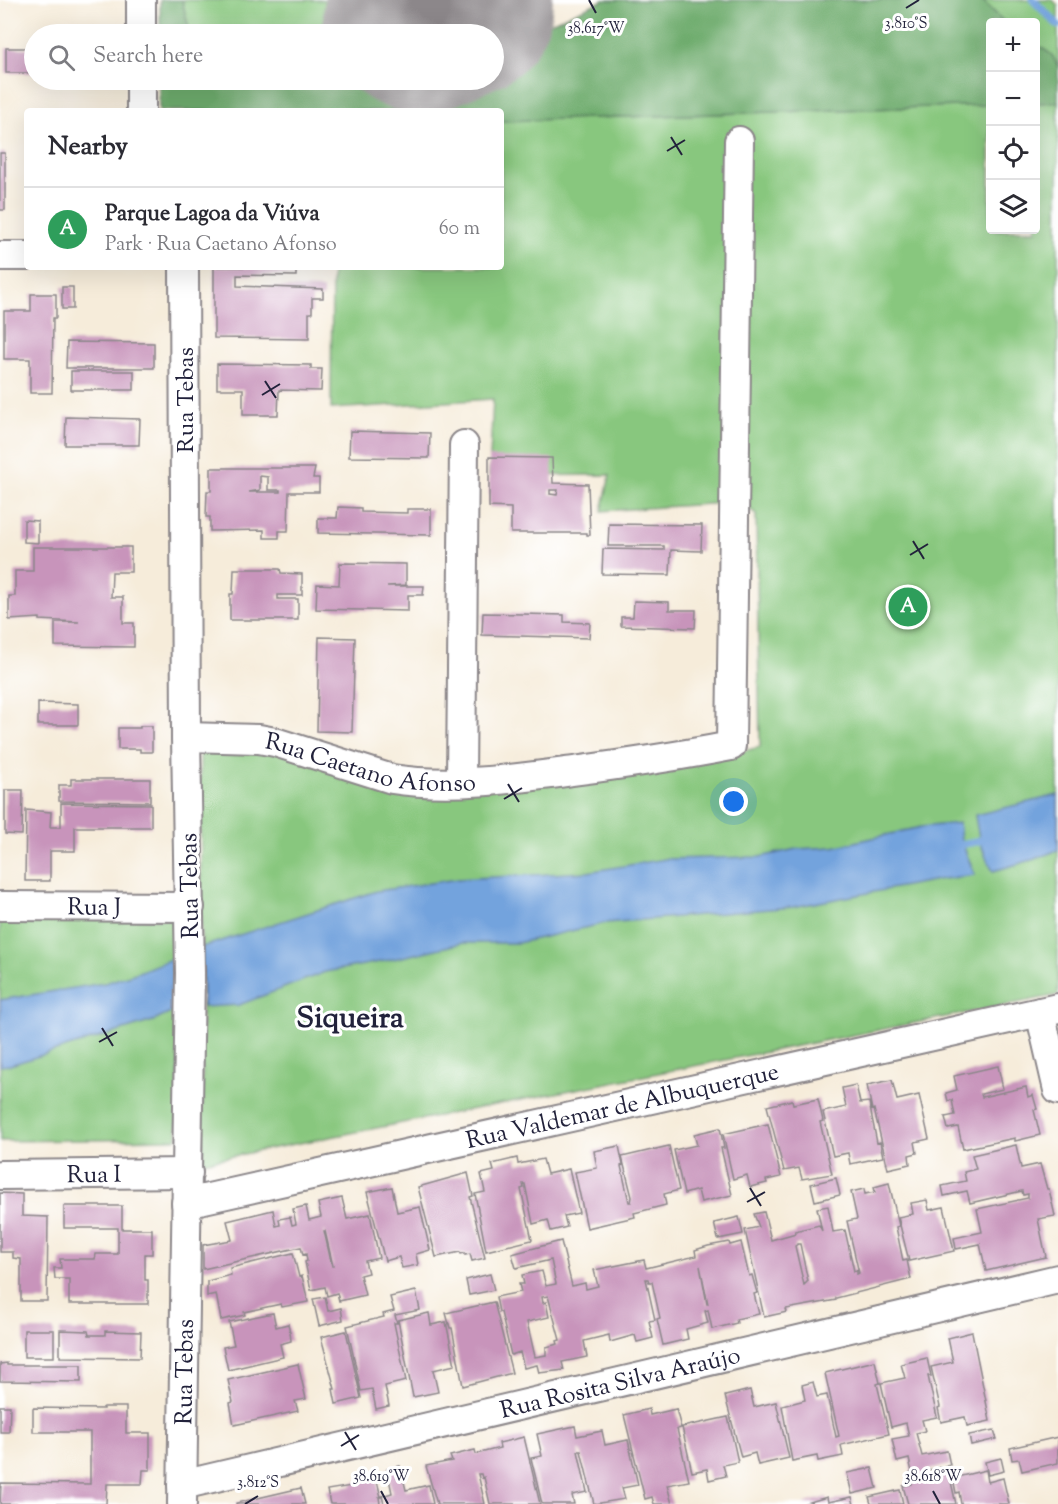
<!DOCTYPE html>
<meta charset="utf-8">
<style>
:root{--surface:#fff;--page:#f7f7f7;--text:#2b2b33;--muted:#7c7c81;--line:#e1e1e2;--accent:#0b8043}
body{margin:0;font-family:"Sorts Mill Goudy",serif;background:var(--page);color:var(--text)}
.controls{position:absolute;right:18px;top:18px;display:grid;overflow:hidden;border-radius:6px;box-shadow:0 6px 24px #0002}
.controls button{width:54px;height:54px;display:grid;place-items:center;padding:0;border:0;border-bottom:2px solid var(--line);background:var(--surface);color:var(--text);font:30px sans-serif}
.you{position:absolute;left:734px;top:802px;width:21px;height:21px;margin:-15px;border:4px solid #fff;border-radius:50%;background:#1a73e8;box-shadow:0 0 0 9px #1a73e833}
.badge{display:grid;place-items:center;width:39px;height:39px;border-radius:50%;background:var(--accent);color:#fff;font-size:20px;font-weight:700}
.pin{position:absolute;translate:-50% -50%;border:3px solid #fff;box-shadow:0 2px 6px #0006}
.list{margin:0;padding:0;list-style:none}
h2{display:flex;justify-content:space-between;align-items:center;height:78px;margin:0;padding:0 24px;font-size:26px}
h2 small{font-size:20px;font-weight:400;color:var(--muted)}
.list li{display:grid;grid-template-columns:39px 1fr auto;gap:18px;align-items:center;box-sizing:border-box;height:84px;padding:0 24px;border-top:2px solid var(--line)}
.list b{display:block;font-size:22px;white-space:nowrap}
.list p{margin:0;font-size:20px;white-space:nowrap;color:var(--muted)}
.list em{font-size:20px;font-style:normal;color:var(--muted)}
.icon{flex:none;width:33px;height:33px;fill:none;stroke:currentColor;stroke-width:2;stroke-linecap:round;stroke-linejoin:round}
.map{position:relative;flex:none;width:1058px;height:1504px;overflow:hidden}
.search{position:absolute;background:var(--surface);box-shadow:0 6px 24px #0002;left:24px;top:24px;width:480px;height:66px;display:flex;align-items:center;gap:15px;box-sizing:border-box;padding:0 21px;border-radius:33px;color:var(--muted);font-size:22px}
.panel{position:absolute;background:var(--surface);box-shadow:0 6px 24px #0002;left:24px;top:108px;width:480px;height:162px;border-radius:6px}
.map>svg:first-child{display:block}
</style>
<div class="map">
<svg width="1058" height="1504" viewBox="0 0 1058 1504">
<rect width="100%" height="100%" fill="#fff"/>
<filter id="ink" filterUnits="userSpaceOnUse"><feTurbulence type="fractalNoise" baseFrequency=".0167" numOctaves="2"/><feDisplacementMap in="SourceGraphic" scale="12" xChannelSelector="R" yChannelSelector="G"/><feConvolveMatrix kernelMatrix="1 2 1 2 8 2 1 2 1" color-interpolation-filters="sRGB"/></filter>
<filter id="wash" filterUnits="userSpaceOnUse"><feTurbulence type="fractalNoise" baseFrequency=".008" numOctaves="4" result="noise"/><feDisplacementMap in="SourceGraphic" scale="24" xChannelSelector="R" yChannelSelector="G"/><feGaussianBlur stdDeviation="1.35" result="paint"/><feColorMatrix in="noise" values="0 0 0 0 0 0 0 0 0 0 0 0 0 0 0 0 0 1.4 0 .05"/><feComposite in="paint" operator="in"/></filter>
<g filter="url(#wash)">
<rect width="100%" height="100%" fill="#f6ecda"/>
<path fill="#88c77e" stroke="#55745c" stroke-width="1.5" d="M182 0H407L424 34H190Z
M982 0H1052L1058 5V67L1052 55 1036 44V22H1004Z
M1058 102V995L203 1162 200 749 265 746 386 782 720 757 760 747 756 514 740 502 602 511 610 475 489 476 493 399 331 409 332 267H501V121L990 105V230H1036V103Z
M0 918 181 919 177 1139 0 1141Z"/>
<path fill="#6eac6d" stroke="#486754" stroke-width="1.5" d="M160 0H182L190 34H160Z
M604 0H982L1004 22H990V105L501 121V111H159V80H494V47Z
M1036 44 1052 55 1058 67V102L1036 103Z"/>
<path fill="#73a3dd" stroke="#4a628c" stroke-width="1.5" d="M1058 795V850L1032 860 993 871C982 852 978 836 975 815Z
M959 823 961 840 975 875 943 879 793 907 606 923 518 943H462L385 961 325 972 239 1005 203 1007 202 947 377 891 457 879 588 872 665 859 760 857 796 849 833 847 921 827Z
M176 957 177 1010 156 1020 10 1065 0 1066V1000L105 983 136 973Z"/>
<g fill="none" stroke-linecap="round" stroke-linejoin="round">
<path stroke="#73a3dd" stroke-width="8" d="M1033 0 1058 25
M952 846 989 839"/>
<path stroke="#8c878a" stroke-width="192" d="M419 17 457 0"/>
</g>
<g id="blocks">
<path fill="#c894bb" fill-rule="evenodd" d="M6 48H34V73H6Z
M0 153H5V210H0Z
M214 267H296V276L237 275V286L323 289V298H312V313H309V339L214 338Z
M62 287H73V309H62Z
M31 294H56V318H53L52 393H30V359H4V311H31Z
M67 342 154 343V368H66Z
M217 364 311 365V369H322L321 391 279 390 278 415H243V389H217Z
M71 371H134V390H71Z
M66 417 140 419 139 445H65Z
M350 431 430 433 429 458 349 457Z
M489 457 552 458 553 483 588 484 590 535H587V533H511V508L489 507ZM550 490H558L557 495 550 494Z
M211 468H315L313 478H319V492H289L288 531H279V538H264V530L210 531V517H206L207 491H211ZM260 476 268 477V490H280V492H249L260 490Z
M338 507 361 508V512L407 513V509H431V535L318 533V518H337Z
M24 520 38 521V543L24 542Z
M609 524 702 525 701 551 671 550 670 575 602 574 603 549 664 550V546H608Z
M33 547H131V572H112L111 597H123V623H134V647L55 646V622H79L40 620V618L9 620V596H15V571H33Z
M340 563 406 564V585L387 586H424L423 595H408V611L316 609 317 584 339 585Z
M234 569H280L281 573 302 574V595H278V599H298V620H230V594H233Z
M634 601 669 602V610H696L695 628 621 626V617H633Z
M483 613 564 615V622L590 623 589 638 482 635Z
M319 637 355 638 352 732 317 731Z
M38 703 78 704V725H38Z
M140 726H152V752H140V749H118V728H140Z
M71 779H150V802L59 801V785H71Z
M5 790H23L22 835 5 834Z
M61 803 151 804V827H75V851H50V881H25L26 810 51 812 50 827H61Z
M998 1066 1003 1089 981 1094 982 1097 1026 1087 1028 1097 1033 1095 1037 1109 1034 1110 1040 1135 1015 1141V1138L963 1149 958 1127 948 1129 945 1117 955 1115 952 1100 948 1101 946 1093 957 1090 954 1076Z
M892 1080 897 1100 919 1095 929 1139 915 1142 917 1153 909 1155 910 1164 888 1169 874 1109 872 1110 867 1085Z
M856 1085 860 1103 869 1102 877 1143 880 1142 883 1157 850 1164 848 1153 833 1156 823 1112 846 1107 842 1088Z
M818 1099 823 1121 820 1122 832 1174 802 1179 799 1168 784 1171 767 1106 792 1100 793 1104Z
M768 1124 781 1177 766 1180 767 1183 750 1187 747 1175 733 1179 723 1134Z
M720 1128 724 1148H721L732 1195 701 1202 698 1190 684 1194 674 1150 697 1145 694 1134Z
M1016 1145 1021 1168 1040 1164 1047 1189H1049L1055 1216 1038 1219 1046 1257 986 1271 980 1244 956 1249 954 1238 982 1232 977 1209 1028 1198V1194L1023 1195 1022 1191 970 1203 967 1191 944 1196 942 1186 966 1181 964 1172 976 1169 972 1155Z
M619 1146 623 1165 621 1166 629 1202H631L632 1197 622 1157 669 1146 679 1190 664 1194 666 1205 634 1213 635 1217 587 1228 575 1172 597 1168 594 1151Z
M517 1158 518 1164 543 1159 547 1174 569 1169 579 1213 564 1216 567 1227 551 1231 548 1220 533 1224 525 1184H523L524 1188 521 1189 532 1240 486 1251 475 1194 485 1192 481 1174 494 1171 492 1164Z
M468 1173 473 1196 470 1197 485 1258 472 1261 470 1254 465 1255V1253L461 1254 460 1252 436 1257 418 1187Z
M836 1178 840 1195 815 1201 811 1184Z
M889 1183 899 1226 896 1227 903 1261 907 1260 911 1279 836 1298V1300L786 1309 787 1312 764 1317 745 1230 759 1227 754 1214 764 1212 771 1240 796 1233 795 1231 819 1225 822 1231 817 1208 828 1206 833 1232 845 1230 854 1271 857 1270V1274L859 1273 847 1221 857 1219 851 1192 864 1189 865 1194 875 1192 874 1187ZM798 1244H800L808 1281 804 1285 795 1246Z
M392 1187 397 1212 420 1207 430 1250 416 1254 418 1265 402 1268 399 1257 385 1261 367 1192Z
M0 1193 22 1194V1216L48 1217 47 1301H21V1259L13 1258V1252H0Z
M342 1198 347 1219 370 1214 379 1258 365 1261 368 1273 360 1275 365 1295 339 1301 337 1293 327 1296 325 1287 311 1290 305 1262 307 1261 306 1254 303 1255 301 1247 203 1269V1245L232 1240 227 1221 273 1210 276 1226 280 1225 279 1219 290 1217 292 1225 296 1224 293 1209 306 1206 309 1220 321 1217 318 1203ZM324 1231H325L333 1266H332Z
M927 1200 929 1210 944 1207 954 1251 909 1261 898 1217 913 1214 911 1203Z
M64 1206H122V1229H152V1254H145V1280H148V1304H69V1279H55L54 1268H61L60 1259H95L96 1254H118V1228H64Z
M739 1217 743 1234 718 1239 714 1223Z
M561 1241 572 1286 585 1283 586 1289 598 1286 594 1270 644 1260 646 1268 696 1256 695 1250 708 1246 729 1242 730 1245 741 1242 749 1276 752 1275 757 1293 754 1294 759 1314 736 1319 737 1323 712 1329 708 1310 705 1311 708 1323 686 1329 688 1339 663 1345 657 1319 660 1318 652 1282H649L648 1279H646L655 1320 649 1321 653 1338 637 1342 635 1335 610 1342 609 1335 584 1341 587 1357 562 1362 564 1370 539 1373 537 1365 524 1368 520 1352 511 1355 501 1312H499L496 1297 521 1292 519 1284H524L522 1275 542 1271 546 1286 556 1284 551 1260 516 1268 512 1254ZM700 1266 708 1304H707ZM548 1296 560 1340 557 1341 558 1344 546 1347V1355L535 1357 527 1322 549 1317 546 1302 543 1303 542 1297Z
M293 1253 299 1277 302 1276 308 1302 282 1307 281 1304 244 1312 245 1315 221 1320 216 1294 207 1296V1281L231 1275 230 1268Z
M490 1274 494 1290 469 1295 466 1280Z
M416 1291 420 1310 395 1315 397 1323H394L406 1381 385 1386 389 1406 376 1409 372 1389 361 1391 347 1326 384 1317 383 1314 394 1311 390 1297Z
M325 1297 328 1311 341 1308 343 1320 319 1326 313 1299Z
M494 1302 512 1373 463 1386 452 1328H450L446 1313Z
M273 1313 276 1327 288 1324 290 1332 291 1341 280 1344 283 1357 228 1370 223 1347 234 1345 229 1322Z
M429 1313 431 1325 446 1322 455 1365 433 1370 438 1392 413 1397 398 1320Z
M24 1330H54V1357H24Z
M60 1330 88 1331 89 1335H105V1331L141 1332 140 1358 60 1357Z
M346 1331 361 1398 336 1404 333 1389H335L321 1337Z
M972 1332 990 1421 967 1426 965 1417 941 1422 938 1408 940 1407 931 1367 953 1362 948 1338Z
M927 1358 931 1376H928L937 1417 922 1420 925 1431 916 1433 922 1456 947 1451 950 1465 925 1471 927 1478 949 1473 956 1504H908L903 1486 912 1484 910 1473 912 1472 909 1459 897 1462 892 1439 909 1436 906 1423 891 1427 881 1383 905 1378 901 1364Z
M875 1361 880 1383 877 1384 889 1434 841 1445 843 1456 818 1461 817 1456 792 1461 782 1406 805 1400 802 1385 813 1382 817 1397 827 1395 836 1437 839 1436 825 1373Z
M7 1363V1365H81V1382L0 1381V1364Z
M298 1364 306 1399 295 1401 298 1411 234 1425 230 1403 233 1402 228 1380Z
M750 1390 754 1407 776 1402 789 1458 758 1465 755 1453 741 1457 725 1396Z
M0 1406H10L9 1432H0Z
M103 1407H126V1433H150V1470H143L142 1484H107L106 1504H0L1 1483 90 1484V1432H33V1408L103 1409Z
M649 1409 650 1415 676 1409 681 1428 677 1429 689 1481 667 1485 672 1504H654L652 1497 645 1499 624 1415Z
M728 1417 738 1462 723 1465 726 1476 709 1480 707 1469 692 1472 682 1427Z
M575 1426 577 1436 602 1431 605 1445 628 1440 638 1485 622 1488 625 1499 594 1504 581 1451H578L587 1492 572 1495 574 1504H542L531 1458 542 1456 537 1434Z
M994 1430 997 1439 971 1445 969 1435Z
M524 1437 540 1504H490L484 1477 482 1478 481 1474H478L485 1504H437L426 1466 452 1461 450 1456 475 1450 476 1454 500 1448 499 1443Z
M1058 1437V1463L1022 1471 1019 1459 1012 1460 1010 1448Z
M1001 1458 1004 1471 988 1475 985 1462Z
M400 1466 406 1490 429 1485 433 1504H384L382 1496 392 1493 387 1469Z
M872 1468 877 1488 852 1494 847 1473Z
M986 1470 988 1482 1003 1478 1009 1504H961L959 1492 956 1493 953 1478Z
M376 1477 381 1497H379L380 1504H330L327 1490 352 1486 351 1483Z
M301 1488 305 1504H236V1503Z
M900 1490 903 1504H871L869 1497Z
M827 1497 828 1502 852 1497 854 1504H803Z"/>
</g>
</g>
<g filter="url(#ink)">
<use href="#blocks" fill-opacity="0" stroke="#8c878a" stroke-width="1.5"/>
<g fill="none" stroke-linecap="round" stroke-linejoin="round">
<defs>
<g id="street">
<path d="M141 0V34"/>
<path d="M141 80V111"/>
<path d="M0 256H27"/>
<path id="s1" d="M186 737 259 739 275 742 392 779C451 788 514 779 573 771 626 764 679 756 731 746L739 141"/>
<path d="M461 781 464 445"/>
<path id="s2" d="M0 906 190 907"/>
<path d="M1040 1012 1058 1090"/>
<path id="s3" d="M0 1175 188 1173"/>
<path id="s4" d="M186 1203 1058 1008"/>
<path id="s5" d="M182 1485 1058 1279"/>
<path id="s6" d="M182 1504 190 973 186 737 184 267"/>
</g>
</defs>
<use href="#street" stroke="#8c878a" stroke-width="32"/>
<use href="#street" stroke="#fff" stroke-width="28"/>
</g>
</g>
<path fill="none" stroke="#22223b" stroke-width="2" d="M589 0 596 13M906 8 919 0M671 137 682 155M667 151 685 140M265 381 276 398M262 395 280 384M913 541 924 559M910 555 928 544M508 784 519 802M504 799 522 788M102 1028 113 1046M99 1042 117 1032M750 1188 761 1206M747 1202 765 1192M345 1432 356 1450M341 1446 359 1435M381 1491 388 1504M933 1491 940 1504M245 1504 258 1496"/>
<g text-anchor="middle" stroke-width="6" stroke-linejoin="round" paint-order="stroke">
<g font-size="24" fill="#22223b" stroke="#fff">
<text transform="translate(185 400) rotate(-90)" y="8">Rua Tebas</text>
<text dy="8" stroke="none"><textPath href="#s1" startOffset="188">Rua Caetano Afonso</textPath></text>
<text transform="translate(189 886) rotate(-91)" y="8">Rua Tebas</text>
<text dy="8" stroke="none"><textPath href="#s2" startOffset="94">Rua J</textPath></text>
<text dy="8" stroke="none"><textPath href="#s4" startOffset="447">Rua Valdemar de Albuquerque</textPath></text>
<text dy="8" stroke="none"><textPath href="#s3" startOffset="94">Rua I</textPath></text>
<text dy="8" stroke="none"><textPath href="#s6" startOffset="132">Rua Tebas</textPath></text>
<text dy="8" stroke="none"><textPath href="#s5" startOffset="450">Rua Rosita Silva Araújo</textPath></text>
</g>
<g font-size="30" font-weight="bold" fill="#22223b" stroke="#fff">
<text x="350" y="1027">Siqueira</text>
</g>
</g>
<g font-size="15" text-anchor="middle" fill="#22223b" stroke="#fff" stroke-width="6" stroke-linejoin="round" paint-order="stroke">
<text x="906" y="28">3.810°S</text>
<text x="596" y="33">38.617°W</text>
<text x="381" y="1481">38.619°W</text>
<text x="933" y="1481">38.618°W</text>
<text x="258" y="1487">3.812°S</text>
</g>
</svg>
<div class="controls">
<button>+</button>
<button>−</button>
<button><svg class="icon" aria-label="locate" viewBox="0 0 24 24"><circle cx="12" cy="12" r="6"/><path d="M12 2v4M12 18v4M2 12h4M18 12h4"/></svg></button>
<button><svg class="icon" aria-label="layers" viewBox="0 0 24 24"><path d="M12 4l9 5-9 5-9-5zM3 14l9 5 9-5"/></svg></button>
</div>
<div class="you"></div>
<div class="pin badge" style="left:908px;top:607px;background:#2e9e5b">A</div>
<div class="search"><svg class="icon" aria-label="search" viewBox="0 0 24 24"><circle cx="10" cy="10" r="6"/><path d="M15 15l6 6"/></svg>Search here</div>
<section class="panel">
<h2>Nearby<small></small></h2>
<ul class="list">
<li><span class="badge" style="background:#2e9e5b">A</span><div><b>Parque Lagoa da Viúva</b><p>Park · Rua Caetano Afonso</p></div><em>60 m</em></li>
</ul>
</section>
</div>
